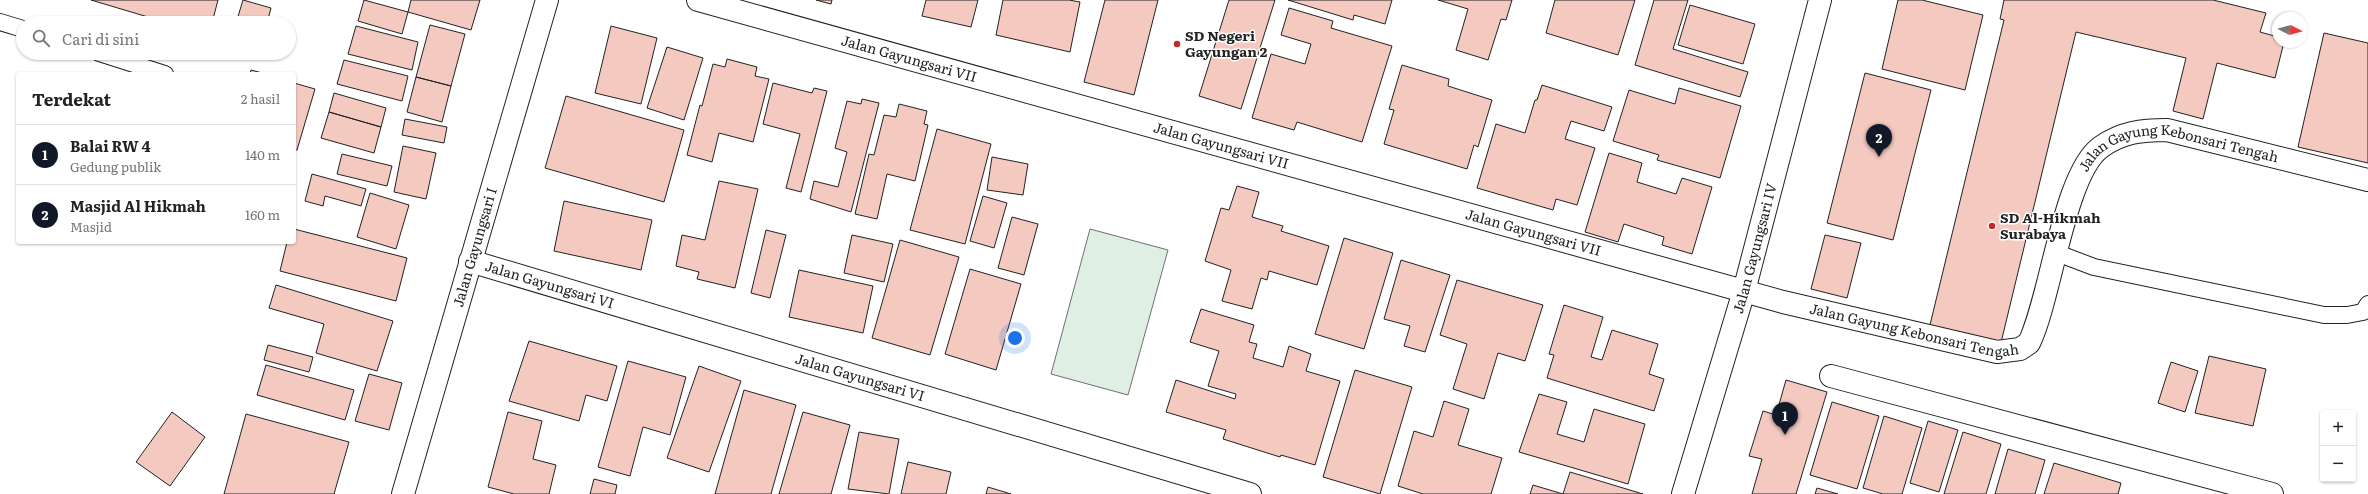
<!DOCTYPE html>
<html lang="id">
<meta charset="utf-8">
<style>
:root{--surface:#fff;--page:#f6f6f6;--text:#222;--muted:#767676;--line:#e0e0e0;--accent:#111827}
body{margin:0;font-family:Literata,serif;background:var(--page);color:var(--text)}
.controls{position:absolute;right:12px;bottom:12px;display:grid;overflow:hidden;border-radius:4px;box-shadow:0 1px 3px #0004}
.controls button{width:36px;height:36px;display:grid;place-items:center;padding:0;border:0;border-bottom:1px solid var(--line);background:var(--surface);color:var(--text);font:20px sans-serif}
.compass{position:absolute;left:2272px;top:12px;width:36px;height:36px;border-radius:50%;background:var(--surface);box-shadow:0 1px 3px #0004;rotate:96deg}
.you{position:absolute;left:1015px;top:338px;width:14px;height:14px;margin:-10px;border:3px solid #fff;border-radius:50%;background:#1a73e8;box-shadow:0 0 0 6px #1a73e833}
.badge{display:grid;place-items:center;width:26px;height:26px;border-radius:50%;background:var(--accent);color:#fff;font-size:13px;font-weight:700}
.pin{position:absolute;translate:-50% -33px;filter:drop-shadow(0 1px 2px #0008)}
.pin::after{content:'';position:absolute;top:21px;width:14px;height:12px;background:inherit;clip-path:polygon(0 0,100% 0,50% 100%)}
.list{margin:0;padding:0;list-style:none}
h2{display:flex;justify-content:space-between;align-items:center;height:52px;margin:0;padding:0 16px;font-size:17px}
h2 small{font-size:13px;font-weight:400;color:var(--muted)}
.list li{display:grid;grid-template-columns:26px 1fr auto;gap:12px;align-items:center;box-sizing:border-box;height:60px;padding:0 16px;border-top:1px solid var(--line)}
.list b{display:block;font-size:15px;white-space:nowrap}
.list p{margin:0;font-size:13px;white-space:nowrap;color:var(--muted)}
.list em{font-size:13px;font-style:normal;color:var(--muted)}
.icon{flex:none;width:22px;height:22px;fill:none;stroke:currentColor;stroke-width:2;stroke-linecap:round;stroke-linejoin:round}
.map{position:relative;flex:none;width:2368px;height:494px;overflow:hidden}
.search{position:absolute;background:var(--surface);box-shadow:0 1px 3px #0004;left:16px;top:16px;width:280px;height:44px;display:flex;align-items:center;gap:10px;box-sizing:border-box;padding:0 14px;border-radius:22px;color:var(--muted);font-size:15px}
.panel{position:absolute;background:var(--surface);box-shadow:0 1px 3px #0004;left:16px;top:72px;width:280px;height:172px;border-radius:4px}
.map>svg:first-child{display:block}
</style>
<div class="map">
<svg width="2368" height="494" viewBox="0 0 2368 494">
<rect width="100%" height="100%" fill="#fff"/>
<path fill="#e0efe3" stroke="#6f6f6f" d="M1090 229 1168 250 1128 395 1051 374Z"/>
<path fill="#f3c9c0" stroke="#222" d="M91 0H218L212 23H168Z
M243 0 271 8 267 23H236Z
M364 0 408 12 402 34 358 21Z
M411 0H480L471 30 408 12Z
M816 0H832L831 4Z
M926 0H978L971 27 922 16Z
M1003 0H1069L1080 2 1070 52 996 35Z
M1105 0H1158L1134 95 1084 82Z
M1229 0H1275L1241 109 1199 96Z
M1288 0H1392L1385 24 1354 15 1353 20Z
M1438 0H1512L1506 20 1501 19 1488 60 1456 50 1468 9Z
M1555 0H1635L1618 55 1546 33Z
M1654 0H1688L1673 49 1748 72 1740 97 1635 65Z
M1898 0H1922L1983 15 1965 90 1882 69Z
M2004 0H2213L2266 13 2260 32 2278 37V42H2284L2275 78 2217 63 2203 119 2173 111 2186 58 2076 32 1999 351 1928 333 2004 20 2000 19Z
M1690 5 1755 24 1743 64 1678 45Z
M1289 8 1333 21 1331 28 1392 46 1362 142 1297 122 1294 130 1252 118 1271 54 1305 64 1311 44 1281 35Z
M430 25 465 34 451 86 416 77Z
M356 26 418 42 412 70 348 54Z
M611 26 657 38 641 104 595 93Z
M2324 33 2368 43V163L2298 147Z
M667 47 703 58 684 120 647 108Z
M727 59 757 67 755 76 769 79 753 142 719 133 712 162 687 155 700 105 702 106 713 64 725 67Z
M344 60 408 76 402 101 337 84Z
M1402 65 1449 79 1448 86 1492 100 1478 147 1474 145 1467 169 1384 144 1394 110 1389 109Z
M251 70 266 74H250Z
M1865 73 1931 90 1893 240 1827 223Z
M416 77 451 86 442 122 407 112Z
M294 83 315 89 297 150H294Z
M773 83 812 93 814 88 827 91 801 192 786 188 800 134 763 124Z
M1542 85 1612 107 1604 131 1571 121 1565 139 1595 148 1577 205 1556 199 1553 210 1477 188 1496 124 1525 133 1535 100H1537Z
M1679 88 1741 106 1720 178 1657 160 1659 155 1613 141 1629 90 1675 104Z
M334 93 386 108 381 127 329 112Z
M566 96 684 130 664 202 545 168Z
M862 99 879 103 851 212 810 199 814 181 838 187 847 152 835 148 847 101 861 104Z
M899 104 927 111 924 124 928 125 915 181 887 174 877 219 855 214 869 154 874 155 884 115 896 117Z
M329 112 381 127 374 153 321 138Z
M405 119 447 127 444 143 402 135Z
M937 129 991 144 965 244 910 230Z
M403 146 436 153 426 199 394 192Z
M1609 153 1642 163 1637 182 1676 194 1682 178 1712 187 1692 254 1662 245 1664 237 1624 224 1618 242 1585 232Z
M342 154 392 166 387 186 337 174Z
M992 157 1028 164 1023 195 987 190Z
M312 174 366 189 361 206 325 196 323 206 305 201Z
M719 181 758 189 735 288 697 279 699 272 676 266 682 235 705 240Z
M1237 186 1259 192 1252 217 1283 226 1281 231 1329 246 1317 285 1269 271 1267 280 1261 278 1252 309 1222 301 1231 270 1205 261 1221 208 1229 210Z
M370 193 409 205 396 249 357 237Z
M983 196 1007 203 994 248 970 241Z
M564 201 652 220 641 270 554 251Z
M1012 217 1038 224 1024 275 998 268Z
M294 229 407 258 396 301 280 271 287 242H294Z
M766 230 786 235 770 298 751 293Z
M852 235 893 244 884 282 844 273Z
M1825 235 1861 243 1847 298 1811 289Z
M1344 238 1393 253 1364 349 1315 334Z
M900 240 959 257 930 355 872 338Z
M1401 260 1450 275 1425 352 1404 346 1410 326 1384 319Z
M970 269 1021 284 996 370 945 354Z
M799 270 873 286 863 333 789 317Z
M1457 280 1543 305 1525 361 1498 353 1484 399 1453 389 1467 344 1440 335Z
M276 285 393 321 377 371 316 353 324 324 269 308Z
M1564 305 1603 317 1591 357 1602 360 1612 330 1658 344 1649 374 1664 379 1654 411 1547 378 1554 355 1549 354Z
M1201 309 1254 325 1249 342 1257 344 1253 358 1283 367 1289 346 1311 354 1306 371 1340 381 1315 465 1281 455 1280 457 1223 439 1226 430 1166 412 1176 380 1235 399 1236 394 1208 386 1219 351 1190 342Z
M529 341 617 366 607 401 586 395 579 421 509 401Z
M268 345 313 357 309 372 264 360Z
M2209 356 2266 369 2253 426 2195 413Z
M628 361 686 377 670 435 643 427 630 476 598 467Z
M2171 362 2198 371 2185 412 2158 403Z
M266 365 354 390 345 420 257 395Z
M699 366 741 381 709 472 667 458Z
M1355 370 1412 387 1380 494 1323 477Z
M369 374 402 383 389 430 355 421Z
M1786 380 1827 392 1796 494H1752L1762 459 1749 456 1763 411 1776 415Z
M744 390 796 405 771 494H715Z
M1539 394 1567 402 1557 434 1584 442 1594 409 1645 424 1628 484 1519 452Z
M1444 401 1469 409 1458 445 1502 458 1491 494H1423L1398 486 1414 431 1433 437Z
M1832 402 1879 416 1857 489 1810 475Z
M172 412 205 437 170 486 136 462Z
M508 412 542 421 533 459 556 465 549 494H514L488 487Z
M803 412 850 425 831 494H779Z
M246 414 349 442 334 494H224Z
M1884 416 1922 428 1902 494H1883L1863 488Z
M1928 421 1958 430 1939 492 1910 483Z
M859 432 899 439 889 494 848 489Z
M1963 432 2001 444 1986 494H1944Z
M2008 449 2045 460 2035 494H1995Z
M908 462 951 472 946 494H901Z
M2054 463 2121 483 2118 494H2044Z
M1570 472 1643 494H1530L1533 485 1563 494Z
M594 479 617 485 615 494H590Z
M988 487 1011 494H986Z
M1817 488 1838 494H1815Z"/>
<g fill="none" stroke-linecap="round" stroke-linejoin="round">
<defs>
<path id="lane" d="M0 22 23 29
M99 53 165 74
M2057 253 2094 267 2324 315H2347L2363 312 2368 304"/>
<g id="street">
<path id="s1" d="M698 0 1783 302 1997 352 2020 349 2029 343C2051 298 2064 173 2101 147 2122 132 2142 130 2167 130L2368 180"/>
<path id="s2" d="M470 261 1250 494"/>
<path d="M1831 376 2272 494"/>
<path id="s3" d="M403 494 547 0"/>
<path id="s4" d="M1683 494 1744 291 1820 0"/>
</g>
</defs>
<use href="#lane" stroke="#222" stroke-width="18"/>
<use href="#street" stroke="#222" stroke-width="24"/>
<use href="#lane" stroke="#fff" stroke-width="16"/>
<use href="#street" stroke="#fff" stroke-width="22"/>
</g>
<g fill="#c62828" stroke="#fff" stroke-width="1.5">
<circle cx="1177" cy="44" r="4"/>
<circle cx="1992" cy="226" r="4"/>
</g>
<g text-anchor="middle" stroke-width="3" stroke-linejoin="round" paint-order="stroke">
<g font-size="14" font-weight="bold" fill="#222" stroke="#fff" text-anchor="start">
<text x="1185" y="41">SD Negeri<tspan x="1185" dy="16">Gayungan 2</tspan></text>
<text x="2000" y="223">SD Al-Hikmah<tspan x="2000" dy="16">Surabaya</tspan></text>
</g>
<g font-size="14" fill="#222" stroke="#fff">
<text dy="5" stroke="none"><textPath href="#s1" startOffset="219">Jalan Gayungsari VII</textPath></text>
<text dy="5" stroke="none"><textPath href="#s1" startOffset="543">Jalan Gayungsari VII</textPath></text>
<text dy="5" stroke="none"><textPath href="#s1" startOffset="1668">Jalan Gayung Kebonsari Tengah</textPath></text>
<text dy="5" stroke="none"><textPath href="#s1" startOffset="867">Jalan Gayungsari VII</textPath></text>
<text dy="5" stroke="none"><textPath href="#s3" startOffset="257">Jalan Gayungsari I</textPath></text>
<text dy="5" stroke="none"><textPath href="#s4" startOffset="256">Jalan Gayungsari IV</textPath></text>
<text dy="5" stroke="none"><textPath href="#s2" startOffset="83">Jalan Gayungsari VI</textPath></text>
<text dy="5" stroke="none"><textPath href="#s1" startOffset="1261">Jalan Gayung Kebonsari Tengah</textPath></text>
<text dy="5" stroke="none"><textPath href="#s2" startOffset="407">Jalan Gayungsari VI</textPath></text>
</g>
</g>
</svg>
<div class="controls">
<button>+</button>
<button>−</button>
</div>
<svg class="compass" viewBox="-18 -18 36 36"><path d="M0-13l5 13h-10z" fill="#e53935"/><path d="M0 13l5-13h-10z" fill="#767676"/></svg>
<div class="you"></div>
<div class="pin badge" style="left:1785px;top:435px">1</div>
<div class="pin badge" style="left:1879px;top:157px">2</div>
<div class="search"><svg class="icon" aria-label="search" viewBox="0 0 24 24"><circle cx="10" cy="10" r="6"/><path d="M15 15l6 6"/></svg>Cari di sini</div>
<section class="panel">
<h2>Terdekat<small>2 hasil</small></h2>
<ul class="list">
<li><span class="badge">1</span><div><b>Balai RW 4</b><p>Gedung publik</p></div><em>140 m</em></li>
<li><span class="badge">2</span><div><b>Masjid Al Hikmah</b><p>Masjid</p></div><em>160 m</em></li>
</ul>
</section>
</div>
